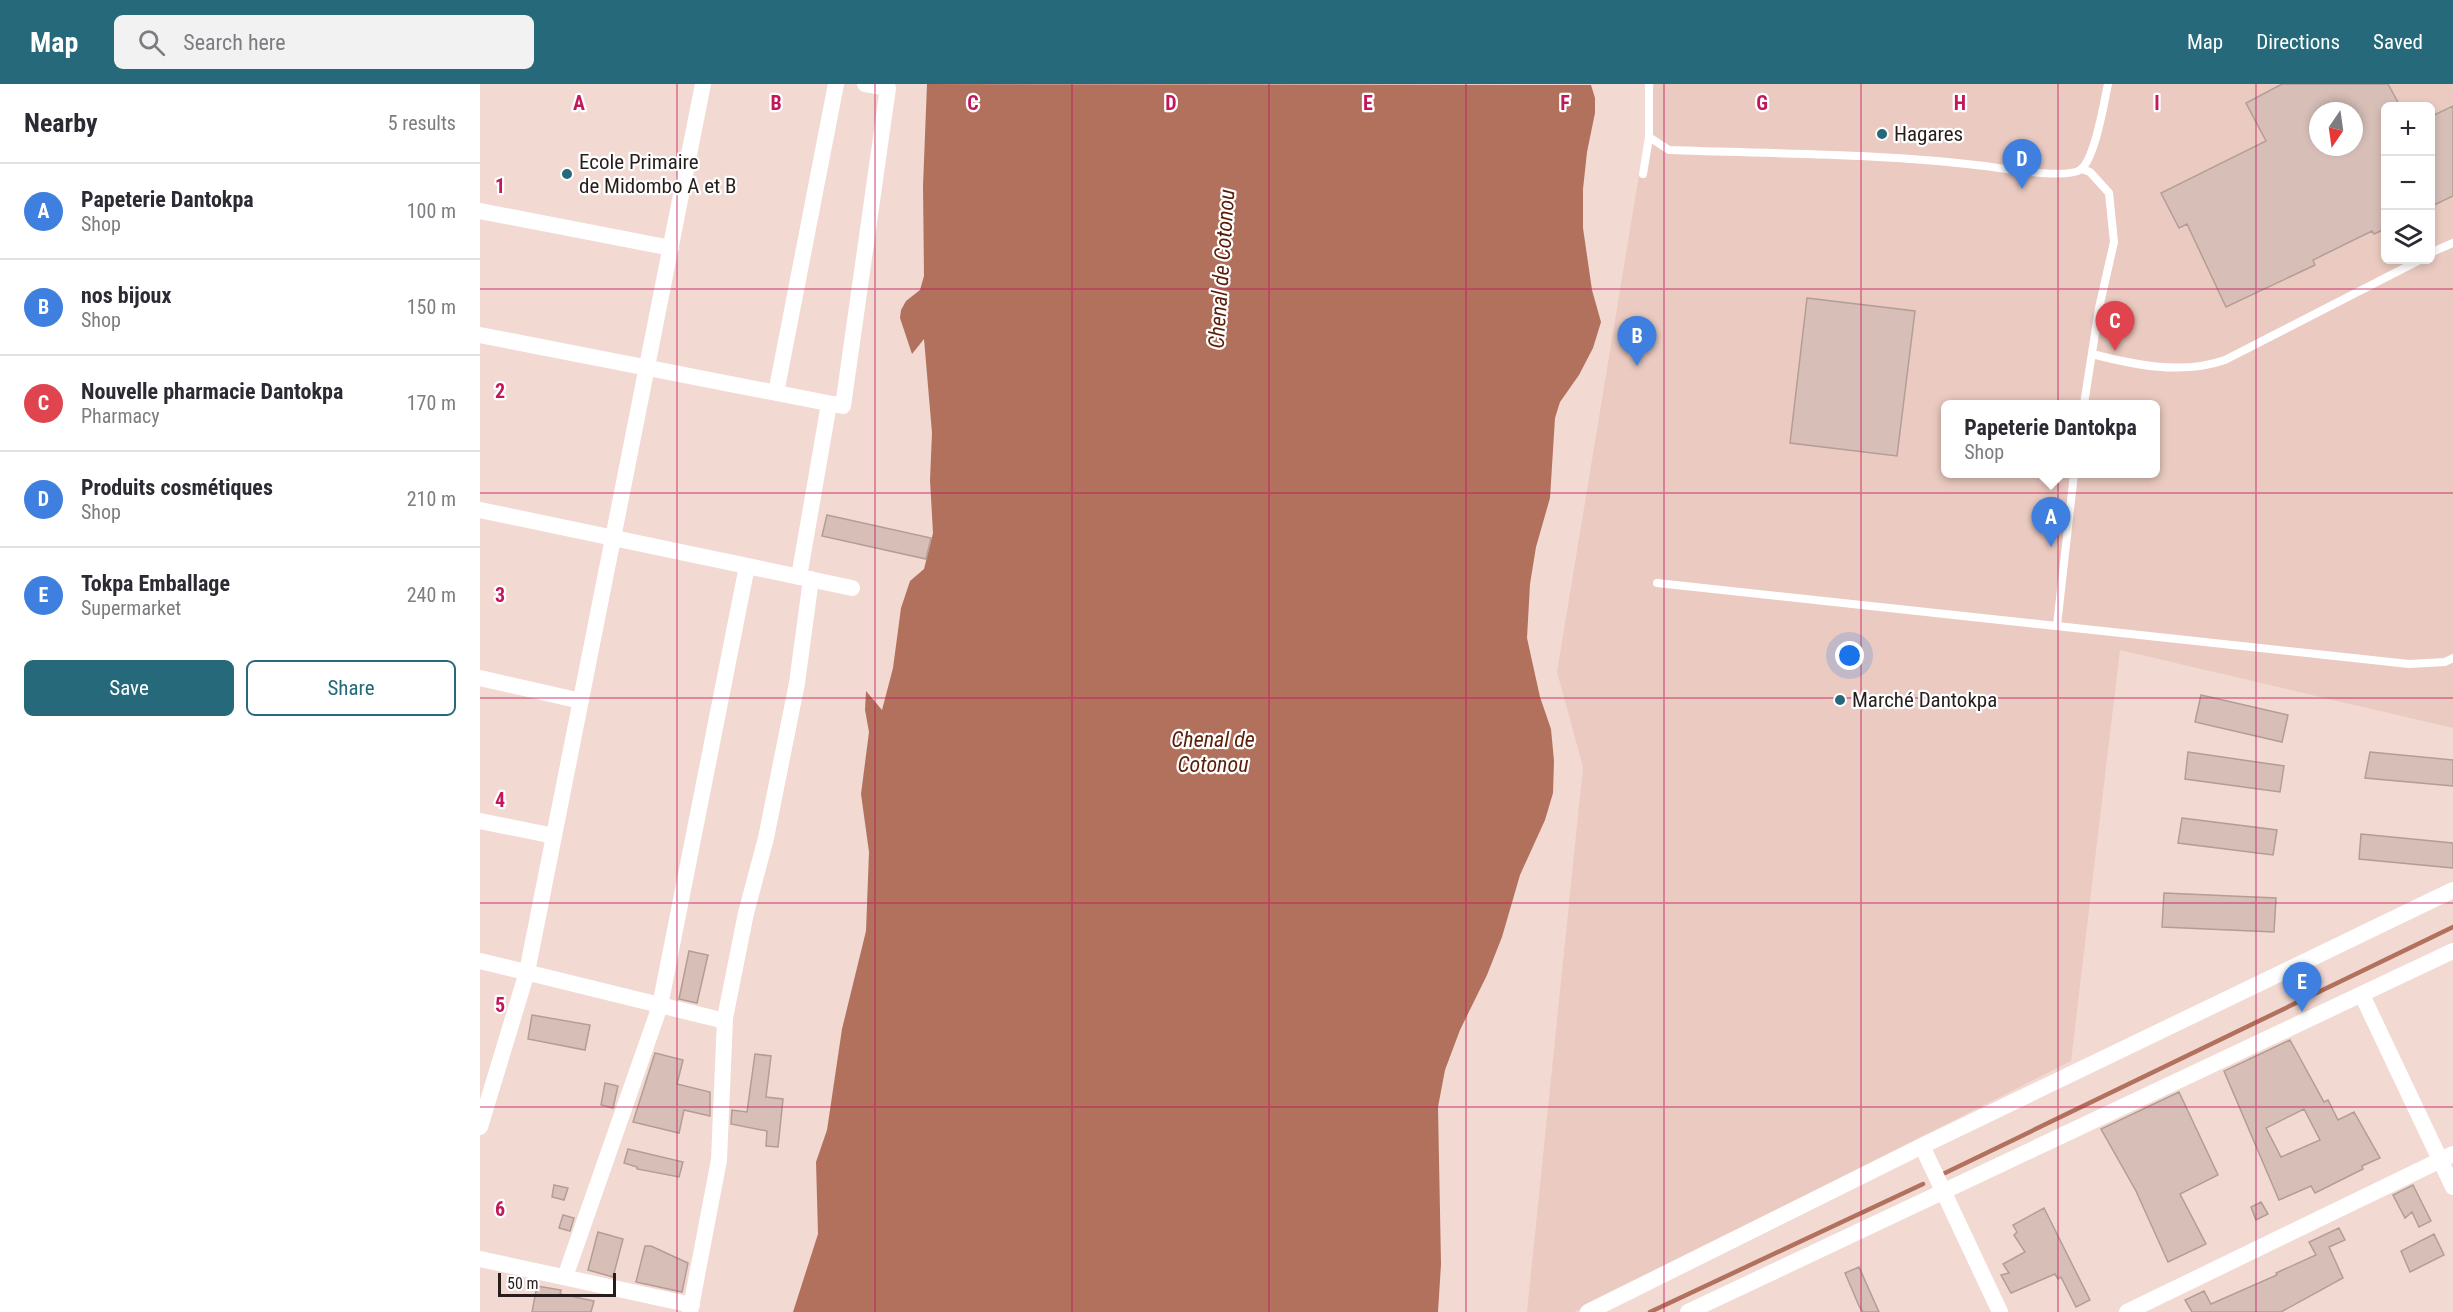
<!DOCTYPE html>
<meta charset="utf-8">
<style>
:root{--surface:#fff;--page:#f2f2f3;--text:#2b2b33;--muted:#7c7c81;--line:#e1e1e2;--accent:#25697a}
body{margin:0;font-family:"Roboto Condensed",sans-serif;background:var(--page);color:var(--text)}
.controls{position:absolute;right:18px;top:18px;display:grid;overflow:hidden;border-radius:9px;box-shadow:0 3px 9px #0003}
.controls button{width:54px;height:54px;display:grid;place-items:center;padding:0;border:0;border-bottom:2px solid var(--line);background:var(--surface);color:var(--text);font:30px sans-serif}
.compass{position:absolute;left:1829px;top:18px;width:54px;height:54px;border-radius:50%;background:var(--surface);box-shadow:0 3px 9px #0003;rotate:193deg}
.scale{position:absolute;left:18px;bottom:15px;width:118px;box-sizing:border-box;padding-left:6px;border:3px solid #271e1b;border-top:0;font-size:16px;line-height:21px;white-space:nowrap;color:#271e1b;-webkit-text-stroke:4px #fff;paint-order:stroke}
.you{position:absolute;left:1370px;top:572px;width:21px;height:21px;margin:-15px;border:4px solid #fff;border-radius:50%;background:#1a73e8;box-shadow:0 0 0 9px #1a73e833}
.badge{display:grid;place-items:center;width:39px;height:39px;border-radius:50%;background:var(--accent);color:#fff;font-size:20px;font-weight:700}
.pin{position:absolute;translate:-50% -50px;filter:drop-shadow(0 2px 3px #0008)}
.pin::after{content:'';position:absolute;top:32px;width:21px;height:18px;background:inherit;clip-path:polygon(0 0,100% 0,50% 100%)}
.popup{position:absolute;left:1461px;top:316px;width:219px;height:78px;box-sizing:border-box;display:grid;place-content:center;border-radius:9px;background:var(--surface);filter:drop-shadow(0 2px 4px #0005);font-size:20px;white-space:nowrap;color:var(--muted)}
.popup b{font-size:22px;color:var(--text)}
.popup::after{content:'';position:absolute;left:50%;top:100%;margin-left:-12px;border:12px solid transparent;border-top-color:var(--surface)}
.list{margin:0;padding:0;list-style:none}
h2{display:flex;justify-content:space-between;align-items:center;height:78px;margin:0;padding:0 24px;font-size:26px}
h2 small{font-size:20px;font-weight:400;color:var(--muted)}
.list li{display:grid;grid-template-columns:39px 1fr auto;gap:18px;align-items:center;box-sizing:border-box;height:96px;padding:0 24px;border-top:2px solid var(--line)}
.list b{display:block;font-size:22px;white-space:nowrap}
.list p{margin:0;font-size:20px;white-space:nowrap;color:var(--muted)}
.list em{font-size:20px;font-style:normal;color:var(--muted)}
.actions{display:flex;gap:12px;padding:18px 24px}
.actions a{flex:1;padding:14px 0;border:2px solid var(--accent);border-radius:9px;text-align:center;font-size:21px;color:var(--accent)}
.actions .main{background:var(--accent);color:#fff}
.icon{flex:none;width:33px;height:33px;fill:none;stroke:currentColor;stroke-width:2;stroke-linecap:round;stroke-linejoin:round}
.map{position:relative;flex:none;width:1973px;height:1228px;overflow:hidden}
header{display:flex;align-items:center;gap:36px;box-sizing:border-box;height:84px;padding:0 30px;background:var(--accent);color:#fff}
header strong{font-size:28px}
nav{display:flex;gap:33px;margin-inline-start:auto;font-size:21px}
.search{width:420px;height:54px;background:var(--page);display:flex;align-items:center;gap:15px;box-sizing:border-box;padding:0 21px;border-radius:9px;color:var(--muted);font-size:22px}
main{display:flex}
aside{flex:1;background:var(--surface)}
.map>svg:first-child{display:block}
</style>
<header>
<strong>Map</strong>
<div class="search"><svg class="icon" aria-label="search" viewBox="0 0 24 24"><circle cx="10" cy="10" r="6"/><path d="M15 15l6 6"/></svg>Search here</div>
<nav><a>Map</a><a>Directions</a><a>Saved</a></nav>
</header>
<main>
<aside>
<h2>Nearby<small>5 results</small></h2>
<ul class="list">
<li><span class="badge" style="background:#3f7fe0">A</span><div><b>Papeterie Dantokpa</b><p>Shop</p></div><em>100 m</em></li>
<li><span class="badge" style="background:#3f7fe0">B</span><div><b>nos bijoux</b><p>Shop</p></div><em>150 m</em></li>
<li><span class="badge" style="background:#e0444e">C</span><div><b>Nouvelle pharmacie Dantokpa</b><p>Pharmacy</p></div><em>170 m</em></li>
<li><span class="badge" style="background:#3f7fe0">D</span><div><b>Produits cosmétiques</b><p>Shop</p></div><em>210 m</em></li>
<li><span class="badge" style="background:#3f7fe0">E</span><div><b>Tokpa Emballage</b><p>Supermarket</p></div><em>240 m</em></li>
</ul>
<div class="actions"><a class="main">Save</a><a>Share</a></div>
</aside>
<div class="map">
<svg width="1973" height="1228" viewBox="0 0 1973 1228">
<rect width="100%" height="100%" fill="#f2d9d2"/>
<path fill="#ebcbc1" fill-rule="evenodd" d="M1174 0H1973V644L1640 566 1591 977 1094 1228H1047L1103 683 1077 588ZM1906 22H1950V176H1906ZM1838 27H1874V63H1838ZM1466 320H1676V390H1466Z"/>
<path fill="#b2715d" d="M447 0 1111 1 1115 14V29L1107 68 1103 105V144L1112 206 1121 238 1113 264 1099 291 1080 318 1075 334 1070 414 1056 463 1050 500 1047 554 1060 613 1071 645 1074 677 1073 709 1065 736 1040 791 1022 853 1007 891 980 946 965 986 958 1023 961 1180 958 1228H313L338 1150 336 1078 347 1046 362 945 386 847 389 768 381 710 389 648 385 626 386 607 402 626 413 584 421 524 430 497 444 485 453 449 450 396 452 349 444 255 432 270 420 234 421 226 426 217 440 206 444 192 443 102Z"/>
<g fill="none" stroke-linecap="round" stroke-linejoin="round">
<path stroke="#b2715d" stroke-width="4.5" d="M1465 1089 1973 843
M1170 1228 1443 1100"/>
</g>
<path fill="#d7bfb8" stroke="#b49d96" stroke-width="1.5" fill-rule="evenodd" d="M1802 0H1908L1920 22H1905V145L1894 150 1892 147 1833 176 1835 181 1746 223 1707 140 1699 144 1681 109 1786 57 1766 19ZM1838 27H1874V63H1838Z
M1973 22V112L1950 123V33Z
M1327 214 1435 227 1417 372 1310 359Z
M347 431 451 454 446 475 342 452Z
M1721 611 1808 631 1802 658 1715 638Z
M1708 668 1804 682 1800 708 1705 695Z
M1890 668 1973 676V702L1885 694Z
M1702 734 1797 746 1793 771 1698 759Z
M1881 750 1973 759V784L1879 775Z
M1684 809 1796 814 1794 848 1682 843Z
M209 867 228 871 217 919 199 915Z
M52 931 110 941 105 966 48 955Z
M1810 956 1844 1018 1848 1016 1858 1036 1874 1028 1900 1074 1882 1082 1883 1085 1835 1109 1831 1102 1799 1116 1744 987ZM1824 1025 1840 1056 1801 1073 1786 1044Z
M175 969 203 976 197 1000 230 1008V1032L204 1026 199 1049 153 1038Z
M275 970 291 972 286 1013 303 1015 298 1063 286 1062 287 1047 251 1040 252 1026 267 1028Z
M125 999 138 1002 133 1024 121 1021Z
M1699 1008 1738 1091 1700 1110 1726 1160 1688 1178 1656 1107 1621 1045Z
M148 1065 203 1078 199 1093 157 1085V1083L144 1079Z
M74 1101 88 1104 84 1116 72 1113Z
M1933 1101 1951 1137 1939 1143 1932 1128 1925 1134 1913 1111Z
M1781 1118 1788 1130 1776 1136 1771 1123Z
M1564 1124 1610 1216 1596 1223 1581 1193 1578 1195 1575 1190 1531 1209 1521 1191 1529 1189 1523 1180 1545 1168 1534 1151 1537 1148 1533 1141Z
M83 1131 94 1134 90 1147 79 1144Z
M1859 1144 1865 1156 1849 1163 1863 1194 1801 1228H1712L1705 1216 1724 1207 1731 1220 1797 1191 1796 1189 1836 1171 1829 1158Z
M118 1148 143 1155 133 1193 108 1186Z
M1954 1150 1964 1171 1930 1188 1921 1167Z
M165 1162H171L208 1179 202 1208 156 1198Z
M1379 1183 1399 1228H1383L1379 1222 1365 1189Z
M57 1202 81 1206 80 1210 114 1217 111 1228H52Z"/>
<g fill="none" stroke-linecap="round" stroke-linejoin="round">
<path stroke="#fff" stroke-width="8" d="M1169 53 1189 66C1294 70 1401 69 1505 82 1524 85 1586 95 1600 86 1615 76 1624 18 1628 0
M1602 85 1610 88 1629 109 1634 158 1619 224 1604 320
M1163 90 1169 53V0
M1950 169 1973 159
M1612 270C1655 281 1702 291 1745 276L1940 176
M1177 499 1929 580 1965 578 1973 574
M1577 541 1594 390"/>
<path stroke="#fff" stroke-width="16" d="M0 127 191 164
M0 251 363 322 408 4 385 0
M296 309 356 0
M0 426 372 504
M319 493 349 320
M0 594 101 617
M0 737 74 752
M0 877 245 937
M1882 911 1973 1103
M0 1043 47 888 223 0
M1442 1062 1520 1228
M0 1175 212 1221
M85 1193 180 922 267 482
M210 1228 239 1076 245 934 266 829 286 754 317 599 331 495
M1108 1228 1442 1062 1973 806
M1208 1228 1973 867
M1647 1228 1973 1070"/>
</g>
<path fill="none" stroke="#c2185b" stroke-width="1.5" stroke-opacity="0.55" d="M197 0V1228M395 0V1228M592 0V1228M789 0V1228M986 0V1228M1184 0V1228M1381 0V1228M1578 0V1228M1776 0V1228M0 205H1973M0 409H1973M0 614H1973M0 819H1973M0 1023H1973"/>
<g fill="#25697a" stroke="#fff" stroke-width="2">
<circle cx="1402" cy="50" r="6"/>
<circle cx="87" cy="90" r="6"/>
<circle cx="1360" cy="616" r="6"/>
</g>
<g text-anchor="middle" stroke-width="4.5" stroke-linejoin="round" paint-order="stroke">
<g font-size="21" fill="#271e1b" stroke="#fff" text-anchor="start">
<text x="1414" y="57">Hagares</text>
<text x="99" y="85">Ecole Primaire<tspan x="99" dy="24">de Midombo A et B</tspan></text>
<text x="1372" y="623">Marché Dantokpa</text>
</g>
<g font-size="22" font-style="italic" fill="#591d08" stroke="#fff">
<text transform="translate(741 185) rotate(-86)" y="8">Chenal de Cotonou</text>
<text x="733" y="663">Chenal de<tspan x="733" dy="25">Cotonou</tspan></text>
</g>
</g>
<g font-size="20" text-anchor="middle" font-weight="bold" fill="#c2185b" stroke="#fff" stroke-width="4.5" stroke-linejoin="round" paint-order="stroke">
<text x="99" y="26">A</text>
<text x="296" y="26">B</text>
<text x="493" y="26">C</text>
<text x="691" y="26">D</text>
<text x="888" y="26">E</text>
<text x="1085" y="26">F</text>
<text x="1282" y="26">G</text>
<text x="1480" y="26">H</text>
<text x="1677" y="26">I</text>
<text x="20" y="109">1</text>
<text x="20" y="314">2</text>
<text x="20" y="518">3</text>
<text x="20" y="723">4</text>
<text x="20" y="928">5</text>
<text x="20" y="1132">6</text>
</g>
</svg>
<div class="controls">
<button>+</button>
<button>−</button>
<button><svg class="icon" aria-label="layers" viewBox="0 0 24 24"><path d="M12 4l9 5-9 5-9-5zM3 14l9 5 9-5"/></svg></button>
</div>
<svg class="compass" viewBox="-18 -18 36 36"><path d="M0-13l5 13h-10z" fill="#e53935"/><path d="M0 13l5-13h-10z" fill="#7c7c81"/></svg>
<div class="scale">50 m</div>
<div class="you"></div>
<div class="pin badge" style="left:1571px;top:463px;background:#3f7fe0">A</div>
<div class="popup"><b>Papeterie Dantokpa</b>Shop</div>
<div class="pin badge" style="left:1157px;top:282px;background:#3f7fe0">B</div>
<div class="pin badge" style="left:1635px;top:267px;background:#e0444e">C</div>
<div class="pin badge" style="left:1542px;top:105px;background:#3f7fe0">D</div>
<div class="pin badge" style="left:1822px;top:928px;background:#3f7fe0">E</div>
</div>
</main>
